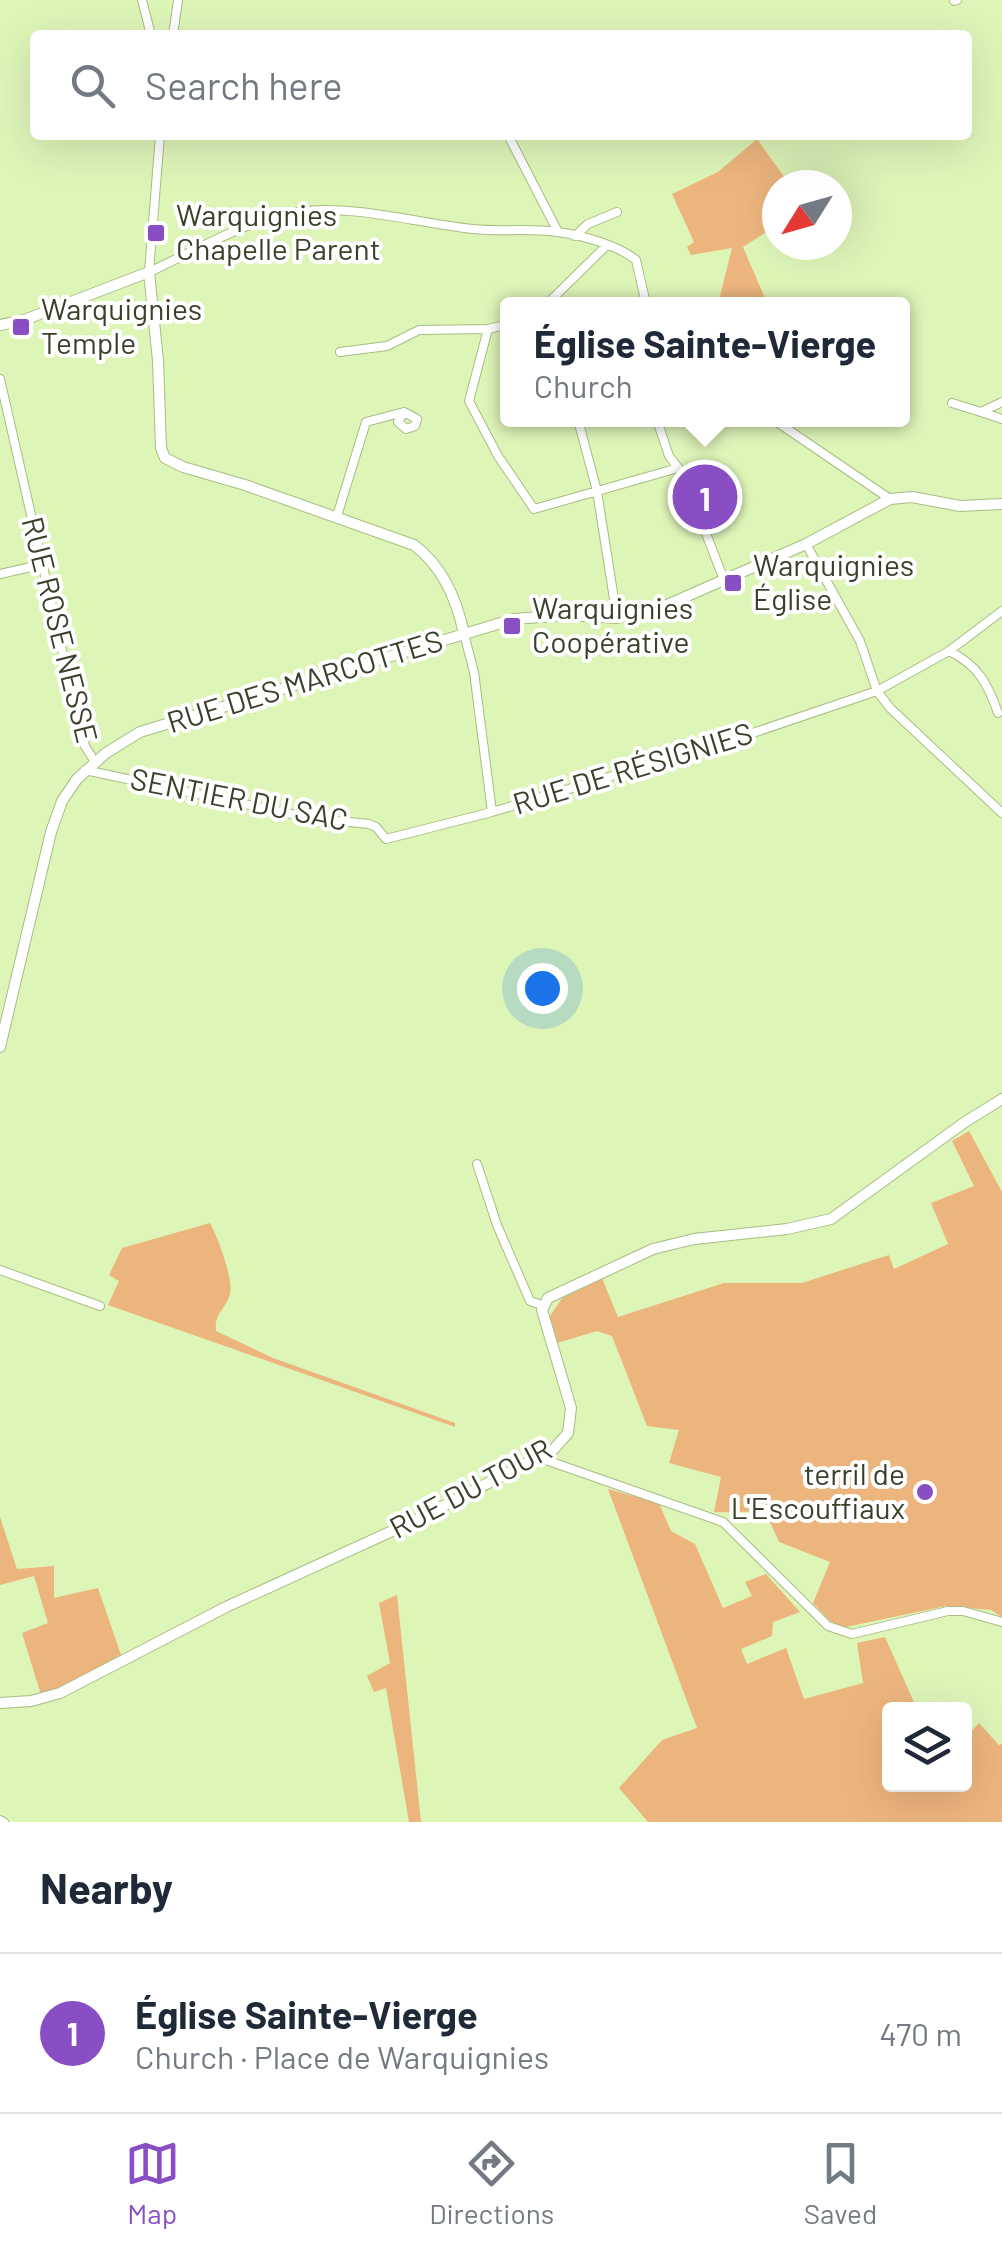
<!DOCTYPE html>
<meta charset="utf-8">
<style>
:root{--surface:#fff;--page:#f2f2f3;--text:#1f2937;--muted:#747a83;--line:#e0e1e3;--accent:#8a4ec4}
body{margin:0;font-family:Barlow,sans-serif;background:var(--page);color:var(--text)}
.controls{position:absolute;right:30px;bottom:30px;display:grid;overflow:hidden;border-radius:10px;box-shadow:0 10px 40px #0002}
.controls button{width:90px;height:90px;display:grid;place-items:center;padding:0;border:0;border-bottom:2px solid var(--line);background:var(--surface);color:var(--text);font:50px sans-serif}
.compass{position:absolute;left:762px;top:170px;width:90px;height:90px;border-radius:50%;background:var(--surface);box-shadow:0 10px 40px #0002;rotate:233deg}
.you{position:absolute;left:542px;top:988px;width:35px;height:35px;margin:-25px;border:8px solid #fff;border-radius:50%;background:#1a73e8;box-shadow:0 0 0 15px #1a73e833}
.badge{display:grid;place-items:center;width:65px;height:65px;border-radius:50%;background:var(--accent);color:#fff;font-size:32px;font-weight:700}
.pin{position:absolute;translate:-50% -50%;border:5px solid #fff;box-shadow:0 2px 10px #0006}
.popup{position:absolute;left:500px;top:297px;width:410px;height:130px;box-sizing:border-box;display:grid;place-content:center;border-radius:10px;background:var(--surface);filter:drop-shadow(0 2px 8px #0005);font-size:32px;white-space:nowrap;color:var(--muted)}
.popup b{font-size:38px;color:var(--text)}
.popup::after{content:'';position:absolute;left:50%;top:100%;margin-left:-20px;border:20px solid transparent;border-top-color:var(--surface)}
.list{margin:0;padding:0;list-style:none}
h2{display:flex;justify-content:space-between;align-items:center;height:130px;margin:0;padding:0 40px;font-size:42px}
h2 small{font-size:32px;font-weight:400;color:var(--muted)}
.list li{display:grid;grid-template-columns:65px 1fr auto;gap:30px;align-items:center;box-sizing:border-box;height:160px;padding:0 40px;border-top:2px solid var(--line)}
.list b{display:block;font-size:38px;white-space:nowrap}
.list p{margin:0;font-size:32px;white-space:nowrap;color:var(--muted)}
.list em{font-size:32px;font-style:normal;color:var(--muted)}
.icon{flex:none;width:55px;height:55px;fill:none;stroke:currentColor;stroke-width:2;stroke-linecap:round;stroke-linejoin:round}
.map{position:relative;flex:none;width:1002px;height:1822px;overflow:hidden}
.search{position:absolute;background:var(--surface);box-shadow:0 10px 40px #0002;left:30px;right:30px;top:30px;height:110px;display:flex;align-items:center;gap:25px;box-sizing:border-box;padding:0 35px;border-radius:10px;color:var(--muted);font-size:38px}
.sheet{height:290px;background:var(--surface)}
nav{display:flex;justify-content:space-around;align-items:center;box-sizing:border-box;height:140px;border-top:2px solid var(--line);background:var(--surface);font-size:28px;color:var(--muted)}
nav a{display:grid;justify-items:center;gap:5px}
nav .on{color:var(--accent)}
.map>svg:first-child{display:block}
</style>
<div class="map">
<svg width="1002" height="1822" viewBox="0 0 1002 1822">
<rect width="100%" height="100%" fill="#def5b8"/>
<path fill="#edb57e" d="M757 139 790 185H777V225L743 247 764 296V304H718L732 248 691 255 687 247 694 242 672 194 718 172Z
M969 1131 1002 1192V1617L991 1610 946 1606 841 1628 829 1620 813 1603 830 1562 779 1542 766 1513C755 1510 729 1513 714 1512L721 1477 669 1463 679 1430 647 1426 612 1336 597 1331 557 1343 550 1316 565 1294 602 1278 618 1317 724 1283H802L889 1255 894 1269 948 1244 931 1203 974 1186 952 1141Z
M210 1223C217 1235 234 1280 230 1294 226 1309 214 1313 216 1331L273 1358 455 1423V1427L108 1305 119 1281 109 1275 122 1248Z
M608 1489 659 1503 671 1531 695 1544 723 1608 752 1596 745 1582 766 1574 800 1612 773 1622 772 1636 741 1649 747 1664 786 1648 804 1699 863 1683 857 1643 885 1637 917 1709 890 1710V1784H964L965 1738 979 1723 999 1745 1002 1744V1822H648L619 1788 662 1740 697 1728Z
M0 1517 17 1569 54 1566V1598L98 1588 121 1655 61 1689 41 1695 22 1633 48 1623 34 1576 0 1585Z
M397 1595 421 1822H409L386 1688 374 1692 367 1676 390 1663 379 1603Z"/>
<g fill="none" stroke-linecap="round" stroke-linejoin="round">
<defs>
<path id="minor" d="M142 0 151 35
M954 1 957 0
M173 35 178 0
M160 135 149 272C193 252 250 218 298 212 354 204 416 223 473 229 501 232 529 228 557 232 581 235 618 245 636 260L646 304
M508 135 558 232
M575 236 588 224 617 212
M547 304 606 246
M508 324 488 329 469 401 498 456 534 509 678 468
M340 352 387 346 419 330 488 329
M0 379 80 729 85 746 95 762
M952 403 981 412 1002 402
M981 412 1002 419
M578 420 597 491 617 618
M657 420 669 456 683 474 724 580
M774 420 890 499
M337 516 366 422 404 412 417 419 415 426 406 429 398 422 404 412
M806 544 860 641 877 691 890 708 1002 813
M0 574 44 564
M464 634 474 672 492 812
M949 651C978 665 988 684 998 713
M85 770 310 818 369 824 376 827 386 839 492 812 729 741 877 691 949 651 1002 611
M477 1164 497 1225 530 1301 542 1305
M0 1270 100 1306
M540 1458 723 1522 828 1626 852 1634 948 1611H963L1002 1622
M0 1820 4 1822"/>
<path id="tertiary" d="M0 325 24 320 149 272 158 361 161 448 165 458 183 467 245 485 414 545C442 566 457 600 464 634
M0 1047 51 832 62 801 77 779 106 753 140 732 514 619 567 615 617 618 660 608 806 544 890 499 912 497 960 506 1002 504
M0 1703 31 1701 60 1693 226 1607 414 1521 553 1450 568 1433 571 1408 542 1310 548 1298 653 1249 694 1239 787 1229 831 1219 965 1122 1002 1099"/>
</defs>
<use href="#minor" stroke="#a7bd83" stroke-width="10"/>
<use href="#tertiary" stroke="#a7bd83" stroke-width="12"/>
<use href="#minor" stroke="#fff" stroke-width="8"/>
<use href="#tertiary" stroke="#fff" stroke-width="10"/>
</g>
<g fill="#8a4ec4" stroke="#fff" stroke-width="4">
<rect x="146" y="223" width="20" height="20" rx="5"/>
<rect x="11" y="317" width="20" height="20" rx="5"/>
<rect x="723" y="573" width="20" height="20" rx="5"/>
<rect x="502" y="616" width="20" height="20" rx="5"/>
<circle cx="925" cy="1492" r="10"/>
</g>
<g text-anchor="middle" stroke-width="8" stroke-linejoin="round" paint-order="stroke">
<g font-size="30" fill="#384129" stroke="#fff" text-anchor="start">
<text x="176" y="226">Warquignies<tspan x="176" dy="34">Chapelle Parent</tspan></text>
<text x="41" y="320">Warquignies<tspan x="41" dy="34">Temple</tspan></text>
<text x="753" y="576">Warquignies<tspan x="753" dy="34">Église</tspan></text>
<text x="532" y="619">Warquignies<tspan x="532" dy="34">Coopérative</tspan></text>
<text x="905" y="1485" text-anchor="end">terril de<tspan x="905" dy="34">L'Escouffiaux</tspan></text>
</g>
<g font-size="30" fill="#384129" stroke="#fff">
<text transform="translate(59 630) rotate(76)" y="10">RUE ROSE NESSE</text>
<text transform="translate(305 682) rotate(-17)" y="10">RUE DES MARCOTTES</text>
<text transform="translate(633 769) rotate(-17)" y="10">RUE DE RÉSIGNIES</text>
<text transform="translate(239 800) rotate(11)" y="10">SENTIER DU SAC</text>
<text transform="translate(471 1489) rotate(-28)" y="10">RUE DU TOUR</text>
</g>
</g>
</svg>
<div class="controls">
<button><svg class="icon" aria-label="layers" viewBox="0 0 24 24"><path d="M12 4l9 5-9 5-9-5zM3 14l9 5 9-5"/></svg></button>
</div>
<svg class="compass" viewBox="-18 -18 36 36"><path d="M0-13l5 13h-10z" fill="#e53935"/><path d="M0 13l5-13h-10z" fill="#747a83"/></svg>
<div class="you"></div>
<div class="pin badge" style="left:705px;top:497px">1</div>
<div class="popup"><b>Église Sainte-Vierge</b>Church</div>
<div class="search"><svg class="icon" aria-label="search" viewBox="0 0 24 24"><circle cx="10" cy="10" r="6"/><path d="M15 15l6 6"/></svg>Search here</div>
</div>
<section class="sheet">
<h2>Nearby<small></small></h2>
<ul class="list">
<li><span class="badge">1</span><div><b>Église Sainte-Vierge</b><p>Church · Place de Warquignies</p></div><em>470 m</em></li>
</ul>
</section>
<nav>
<a class="on"><svg class="icon" aria-label="map" viewBox="0 0 24 24"><path d="M3 6l6-2 6 2 6-2v14l-6 2-6-2-6 2zM9 4v14M15 6v14"/></svg>Map</a>
<a><svg class="icon" aria-label="directions" viewBox="0 0 24 24"><path d="M12 3l9 9-9 9-9-9zM9 14v-3h6M13 9l2 2-2 2"/></svg>Directions</a>
<a><svg class="icon" aria-label="saved" viewBox="0 0 24 24"><path d="M7 4h10v16l-5-4-5 4z"/></svg>Saved</a>
</nav>
